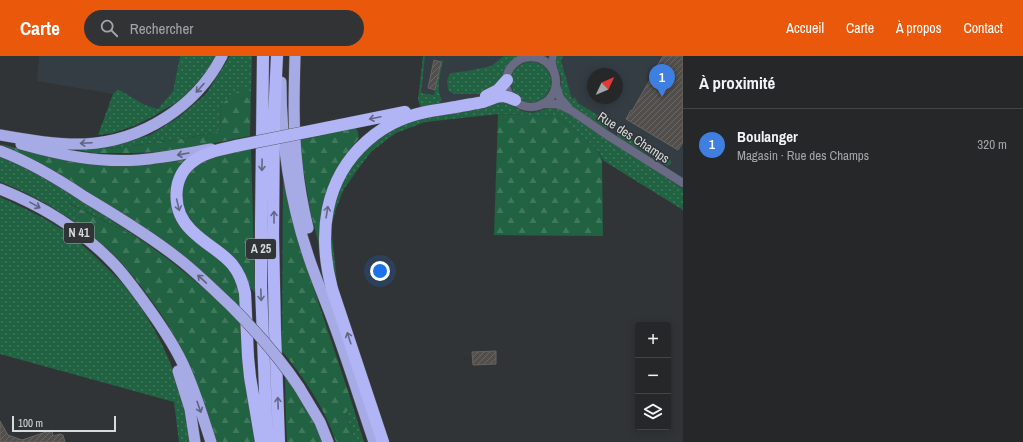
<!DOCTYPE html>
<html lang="fr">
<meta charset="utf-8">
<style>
:root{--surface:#252729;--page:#313335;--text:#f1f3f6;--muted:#a3a5a8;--line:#424446;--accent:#ea580c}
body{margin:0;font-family:"Archivo Narrow",sans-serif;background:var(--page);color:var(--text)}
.controls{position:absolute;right:12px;bottom:12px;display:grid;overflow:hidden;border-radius:4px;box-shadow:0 2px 10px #0003}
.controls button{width:36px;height:36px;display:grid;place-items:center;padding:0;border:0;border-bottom:1px solid var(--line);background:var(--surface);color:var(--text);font:20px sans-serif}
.compass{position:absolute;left:587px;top:12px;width:36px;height:36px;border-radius:50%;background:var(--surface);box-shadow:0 2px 10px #0003;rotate:46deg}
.scale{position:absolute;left:12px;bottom:10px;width:104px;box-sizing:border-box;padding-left:4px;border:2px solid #d8dbdd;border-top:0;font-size:11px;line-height:14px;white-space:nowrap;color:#d8dbdd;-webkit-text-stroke:3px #313437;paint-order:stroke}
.you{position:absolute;left:380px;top:215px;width:14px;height:14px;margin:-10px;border:3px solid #fff;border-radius:50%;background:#1a73e8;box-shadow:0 0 0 6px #1a73e833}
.badge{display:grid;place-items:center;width:26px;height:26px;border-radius:50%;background:var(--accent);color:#fff;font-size:13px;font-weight:700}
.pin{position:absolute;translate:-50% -33px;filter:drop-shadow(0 1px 2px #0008)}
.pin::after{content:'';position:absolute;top:21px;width:14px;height:12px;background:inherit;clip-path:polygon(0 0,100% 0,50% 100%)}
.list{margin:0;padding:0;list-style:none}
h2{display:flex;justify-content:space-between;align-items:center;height:52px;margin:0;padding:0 16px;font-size:17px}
h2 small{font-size:13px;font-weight:400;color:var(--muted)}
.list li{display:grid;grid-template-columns:26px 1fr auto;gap:12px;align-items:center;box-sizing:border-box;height:72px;padding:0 16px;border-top:1px solid var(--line)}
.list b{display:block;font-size:15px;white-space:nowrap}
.list p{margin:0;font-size:13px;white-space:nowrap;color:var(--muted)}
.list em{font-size:13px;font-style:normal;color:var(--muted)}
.icon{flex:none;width:22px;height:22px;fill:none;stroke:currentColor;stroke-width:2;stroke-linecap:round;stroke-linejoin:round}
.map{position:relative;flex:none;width:683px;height:386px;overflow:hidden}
header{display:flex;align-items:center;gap:24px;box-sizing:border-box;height:56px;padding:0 20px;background:var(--accent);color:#fff}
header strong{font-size:19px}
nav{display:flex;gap:22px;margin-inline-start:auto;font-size:14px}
.search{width:280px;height:36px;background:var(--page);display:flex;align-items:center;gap:10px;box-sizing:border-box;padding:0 14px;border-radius:22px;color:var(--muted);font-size:15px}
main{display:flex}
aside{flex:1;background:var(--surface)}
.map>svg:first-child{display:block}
</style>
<header>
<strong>Carte</strong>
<div class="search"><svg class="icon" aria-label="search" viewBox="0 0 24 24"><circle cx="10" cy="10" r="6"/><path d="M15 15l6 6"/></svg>Rechercher</div>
<nav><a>Accueil</a><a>Carte</a><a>À propos</a><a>Contact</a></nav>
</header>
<main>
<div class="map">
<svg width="683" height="386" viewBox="0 0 683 386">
<defs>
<pattern id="grass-dots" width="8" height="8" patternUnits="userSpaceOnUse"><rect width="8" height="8" fill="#206241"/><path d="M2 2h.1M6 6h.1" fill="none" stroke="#40785c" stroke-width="1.8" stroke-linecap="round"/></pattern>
<pattern id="forest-firs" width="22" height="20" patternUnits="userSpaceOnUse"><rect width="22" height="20" fill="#206241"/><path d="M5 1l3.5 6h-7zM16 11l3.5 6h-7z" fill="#40785c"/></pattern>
<pattern id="building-hatch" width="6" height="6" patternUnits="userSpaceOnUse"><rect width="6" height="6" fill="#524e4b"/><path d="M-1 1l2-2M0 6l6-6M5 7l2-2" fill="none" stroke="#6a6764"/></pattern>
</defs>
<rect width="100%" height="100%" fill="#313437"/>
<path fill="#343d44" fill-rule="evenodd" d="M39 0H180L173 35 158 53 145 49 118 33 113 38 37 25Z
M423 0H683V154L604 105 595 91 557 60 498 58 425 66 418 44ZM593 18H617V42H593Z"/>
<path fill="url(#grass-dots)" d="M180 0H216L212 11 181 44 163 54 154 60 134 70 113 77 98 79 113 38 118 33 145 49 158 53 173 35Z
M230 0H252L251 38 242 34 220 51 221 72 217 76 175 84 108 93H92L94 97 77 94 85 91 125 86 150 79 179 61 206 38Z
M423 0H425L421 37 434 39 441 4H443C441 17 435 32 442 44L438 48 421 51 418 44Z
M504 0H518L510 6 506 11 502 23 486 37 480 38H455L450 36 448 33 447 26 448 21 451 17 468 15 491 10Z
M556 0H563L561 5 572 43 575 41 578 47 610 67 607 73C594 65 566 50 561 36 560 32 562 26 561 21 559 14 554 8 556 0Z
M511 26a20 20 0 1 1 40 0a20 20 0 1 1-40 0Z
M501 44 509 47 514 51 522 55 532 57 540 55 551 51 566 55 607 83 683 133V154L604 105 595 91 557 60 498 58 425 66 396 77 385 85 371 96 358 113 344 133 337 150 331 170 337 225 329 189V165L337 135 347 114 375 84 406 66Z
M619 73H621L624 75 622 78 667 107 670 103 671 105V108L667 110 617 80V75Z
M0 101C51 121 95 154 140 183L69 147 127 212C91 175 49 144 0 126Z
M0 141C18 149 35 157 52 167 72 179 89 194 106 211 113 218 121 225 127 233 156 269 177 314 186 359 188 368 188 377 189 386H179L174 346 0 298Z
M352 347 364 386H355L346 357Z"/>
<path fill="url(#forest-firs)" d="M242 33 251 38 250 80 175 95 135 97H94L91 93H108L175 84 217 76 221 72 220 51 230 40Z
M498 58 557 60 595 91 602 103 603 180 494 179Z
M355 70 358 76 359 82 342 104 334 121 323 205 311 158 302 106 299 84Z
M0 88 60 102 155 108 170 106 190 102 171 145 220 202 240 228V250L199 213 135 166 75 128 32 103Z
M251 93 255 236 249 231 201 178 189 161 182 147 183 129 191 114 202 105 223 97Z
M283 121 304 203 352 347 346 357 355 386H336C325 352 304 322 282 295Z
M68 147 140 183 168 203 211 238 243 270 256 386H217C203 346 190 305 168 269 140 224 103 186 68 147Z
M285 320 304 344 323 386H287L286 364Z"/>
<path fill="url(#building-hatch)" stroke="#686461" d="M663 0H681L683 1V86L678 94 626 63 631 54 632 55 655 15H654Z
M434 4 441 6 435 34 428 32Z
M496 295V308L473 309 472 296Z
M0 365 8 379 22 384 52 374 53 380 60 378 63 379 65 386H0Z"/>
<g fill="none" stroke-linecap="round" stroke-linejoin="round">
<defs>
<path id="minor" d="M553 0 552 6 554 15
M533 1 535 0"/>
<path id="tertiary" d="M506 26a25 25 0 1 1 50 0a25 25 0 1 1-50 0Z
M556 30 560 42 568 51
M542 48H556L562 50 572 55 607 79 683 127"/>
<path id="trunk" d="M295 0C294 36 293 72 297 108 299 130 303 151 308 172
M281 26C281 86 290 146 309 202 317 226 327 248 335 271 349 309 361 348 374 386
M0 79C28 84 57 89 85 88 142 85 196 51 222 0
M21 88C60 99 98 107 139 104 163 102 187 97 211 93
M0 95C30 106 58 123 85 141 117 160 150 180 179 203 197 217 214 234 231 250
M0 133C43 150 84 176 115 209 127 222 137 236 147 250 160 268 171 284 181 304 194 330 202 359 211 386
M178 315 190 353 195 386
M299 331 320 366 328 386"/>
<path id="motorway" d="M263 0 261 168V231L267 386
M277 0 274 62 273 180 275 275 279 386
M486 40 498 34 507 24
M316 74 405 56
M236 90C222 93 207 96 195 104 171 120 171 154 191 174 215 198 237 199 245 237L248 301 250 321 261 386
M383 386 332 233C318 180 323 124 367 85 376 77 388 69 400 64 417 56 437 54 456 51 465 49 474 48 483 46 489 44 496 40 503 40 507 41 511 42 515 44"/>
</defs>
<use href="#minor" stroke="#4f5255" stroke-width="8"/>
<use href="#tertiary" stroke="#4f5255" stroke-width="9"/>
<use href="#trunk" stroke="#4f5255" stroke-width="12"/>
<use href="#motorway" stroke="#4f5255" stroke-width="13"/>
<use href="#minor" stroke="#696b85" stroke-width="7"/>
<use href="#tertiary" stroke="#696b85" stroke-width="8"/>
<use href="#trunk" stroke="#a6aae5" stroke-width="11"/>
<use href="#motorway" stroke="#b1b5f5" stroke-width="12"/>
<defs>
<path id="trunk-bridge" d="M231 250C256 275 279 301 299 331"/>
<path id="motorway-bridge" d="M236 90 316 74"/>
</defs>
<use href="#trunk-bridge" stroke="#4f5255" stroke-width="12" stroke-linecap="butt"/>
<use href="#motorway-bridge" stroke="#4f5255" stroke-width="13" stroke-linecap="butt"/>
<use href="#trunk-bridge" stroke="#a6aae5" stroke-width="11"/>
<use href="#motorway-bridge" stroke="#b1b5f5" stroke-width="12"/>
</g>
<defs><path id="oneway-shaft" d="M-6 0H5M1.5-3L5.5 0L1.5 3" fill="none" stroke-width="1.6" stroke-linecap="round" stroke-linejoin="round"/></defs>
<g stroke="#60637d">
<use href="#oneway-shaft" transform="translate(200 32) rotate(132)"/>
<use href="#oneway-shaft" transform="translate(86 87) rotate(177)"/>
<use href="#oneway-shaft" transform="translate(183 98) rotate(170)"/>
<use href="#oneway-shaft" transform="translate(35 149) rotate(29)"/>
<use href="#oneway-shaft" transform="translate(202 223) rotate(-137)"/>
<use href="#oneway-shaft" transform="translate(199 351) rotate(71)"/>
</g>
<g stroke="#646883">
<use href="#oneway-shaft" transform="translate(375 62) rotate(168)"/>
<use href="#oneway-shaft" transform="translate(262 109) rotate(91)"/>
<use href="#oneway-shaft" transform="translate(178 149) rotate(77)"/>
<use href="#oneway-shaft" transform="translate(327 156) rotate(-81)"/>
<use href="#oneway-shaft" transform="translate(274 161) rotate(-90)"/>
<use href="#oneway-shaft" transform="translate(261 239) rotate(88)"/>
<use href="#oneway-shaft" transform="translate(349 282) rotate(-108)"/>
<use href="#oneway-shaft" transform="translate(278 347) rotate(-92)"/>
</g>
<g text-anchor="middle" stroke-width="3" stroke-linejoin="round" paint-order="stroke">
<g fill="#313437" stroke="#a6a9ab" stroke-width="1">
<rect x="64" y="167" width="30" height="20" rx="3"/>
<rect x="246" y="183" width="30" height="20" rx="3"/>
</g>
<g font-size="12" font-weight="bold" fill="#d8dbdd">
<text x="79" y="181">N 41</text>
<text x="261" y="197">A 25</text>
</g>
<g font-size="13" fill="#d8dbdd" stroke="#313437">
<text transform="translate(634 81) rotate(33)" y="5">Rue des Champs</text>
</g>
</g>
</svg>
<div class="controls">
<button>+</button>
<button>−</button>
<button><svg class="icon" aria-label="layers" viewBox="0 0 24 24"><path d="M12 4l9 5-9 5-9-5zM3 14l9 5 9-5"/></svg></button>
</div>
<svg class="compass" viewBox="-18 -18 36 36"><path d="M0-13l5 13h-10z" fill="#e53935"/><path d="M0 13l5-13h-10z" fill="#a3a5a8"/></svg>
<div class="scale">100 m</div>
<div class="you"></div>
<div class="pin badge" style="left:662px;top:41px;background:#3f7fe0">1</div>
</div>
<aside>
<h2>À proximité<small></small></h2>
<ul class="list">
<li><span class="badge" style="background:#3f7fe0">1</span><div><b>Boulanger</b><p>Magasin · Rue des Champs</p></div><em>320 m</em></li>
</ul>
</aside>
</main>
